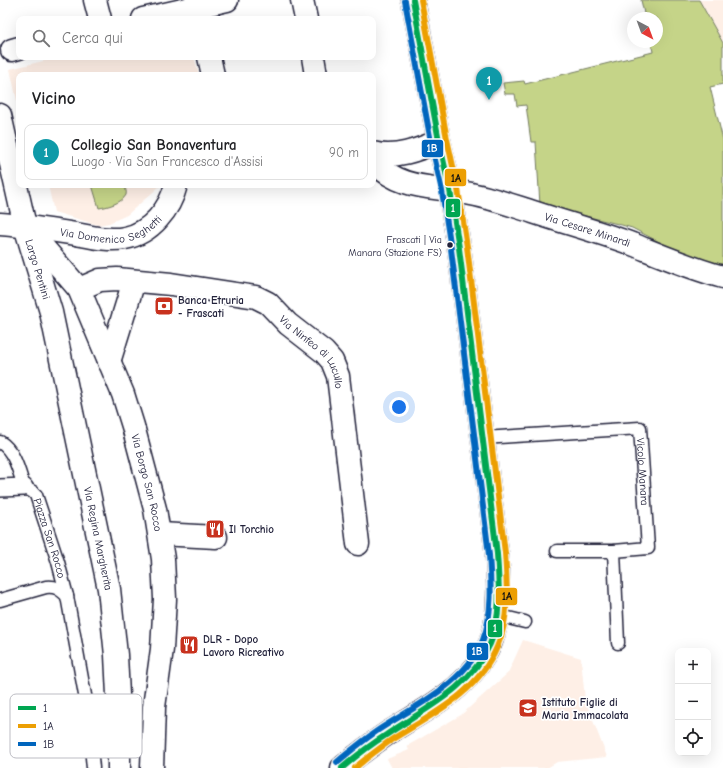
<!DOCTYPE html>
<html lang="it">
<meta charset="utf-8">
<style>
:root{--surface:#fff;--page:#f6f6f6;--text:#202124;--muted:#757577;--line:#e0e0e0;--accent:#db2777}
body{margin:0;font-family:"Comic Neue",sans-serif;background:var(--page);color:var(--text)}
.controls{position:absolute;right:12px;bottom:12px;display:grid;overflow:hidden;border-radius:8px;box-shadow:0 4px 16px #0002}
.controls button{width:36px;height:36px;display:grid;place-items:center;padding:0;border:0;border-bottom:1px solid var(--line);background:var(--surface);color:var(--text);font:20px sans-serif}
.compass{position:absolute;left:627px;top:12px;width:36px;height:36px;border-radius:50%;background:var(--surface);box-shadow:0 4px 16px #0002;rotate:139deg}
.you{position:absolute;left:399px;top:407px;width:14px;height:14px;margin:-10px;border:3px solid #fff;border-radius:50%;background:#1a73e8;box-shadow:0 0 0 6px #1a73e833}
.badge{display:grid;place-items:center;width:26px;height:26px;border-radius:50%;background:var(--accent);color:#fff;font-size:13px;font-weight:700}
.pin{position:absolute;translate:-50% -33px;filter:drop-shadow(0 1px 2px #0008)}
.pin::after{content:'';position:absolute;top:21px;width:14px;height:12px;background:inherit;clip-path:polygon(0 0,100% 0,50% 100%)}
.list{margin:0;padding:0;list-style:none}
h2{display:flex;justify-content:space-between;align-items:center;height:52px;margin:0;padding:0 16px;font-size:17px}
h2 small{font-size:13px;font-weight:400;color:var(--muted)}
.list li{display:grid;grid-template-columns:26px 1fr auto;gap:12px;align-items:center;box-sizing:border-box;height:56px;margin:0 8px 8px;padding:0 8px;border:1px solid var(--line);border-radius:8px}
.list b{display:block;font-size:15px;white-space:nowrap}
.list p{margin:0;font-size:13px;white-space:nowrap;color:var(--muted)}
.list em{font-size:13px;font-style:normal;color:var(--muted)}
.icon{flex:none;width:22px;height:22px;fill:none;stroke:currentColor;stroke-width:2;stroke-linecap:round;stroke-linejoin:round}
.map{position:relative;flex:none;width:723px;height:768px;overflow:hidden}
.search{position:absolute;background:var(--surface);box-shadow:0 4px 16px #0002;left:16px;top:16px;width:360px;height:44px;display:flex;align-items:center;gap:10px;box-sizing:border-box;padding:0 14px;border-radius:8px;color:var(--muted);font-size:15px}
.panel{position:absolute;background:var(--surface);box-shadow:0 4px 16px #0002;left:16px;top:72px;width:360px;height:116px;border-radius:8px}
.map>svg:first-child{display:block}
</style>
<div class="map">
<svg width="723" height="768" viewBox="0 0 723 768">
<rect width="100%" height="100%" fill="#fff"/>
<filter id="ink" filterUnits="userSpaceOnUse"><feTurbulence type="fractalNoise" baseFrequency=".025" numOctaves="2"/><feDisplacementMap in="SourceGraphic" scale="8" xChannelSelector="R" yChannelSelector="G"/><feConvolveMatrix kernelMatrix="1 2 1 2 8 2 1 2 1" color-interpolation-filters="sRGB"/></filter>
<g filter="url(#ink)">
<path fill="#feefe6" d="M699 0H723V43L709 17Z
M60 57H194L199 75H19V110L10 69Z
M48 185H161L127 215 109 223 98 225 54 212Z
M523 640 581 658 585 700 607 757 557 762 547 768H392L387 759 409 750 407 746 461 715 508 673Z"/>
<path fill="#c5d488" stroke="#747b62" d="M641 0H699L723 43V84L710 87 723 140V268L675 250 632 228 618 224 540 205 536 142H531L526 105 517 106 515 94H505L503 83 524 81 525 84 653 52 651 42H657V18H645Z
M92 185H124C125 188 127 191 126 195 122 203 107 207 99 208Z"/>
<g fill="none" stroke-linecap="round" stroke-linejoin="round">
<defs>
<g id="service">
<path id="s1" d="M483 438 640 428 648 548 614 551 618 643"/>
<path id="s2" d="M0 442C15 451 19 472 24 487L33 492 36 495 58 562 67 596 87 706 93 768"/>
<path d="M557 551H614"/>
<path d="M0 600 46 587C56 586 60 589 67 596"/>
<path d="M496 615 525 622"/>
</g>
<path id="pedestrian" d="M0 488 24 487"/>
<g id="minor">
<path d="M95 0 100 19"/>
<path d="M302 0 306 19"/>
<path d="M143 19 227 0"/>
<path d="M12 50 19 48"/>
<path d="M209 57 213 75"/>
<path d="M313 57 316 75"/>
<path id="s3" d="M0 115 25 226 51 312 109 589 116 655 119 715V768"/>
<path d="M373 153C395 159 418 150 439 141"/>
<path id="s4" d="M373 162C404 191 429 185 466 193 489 197 511 205 533 212 566 223 599 232 632 244 662 256 692 269 723 277"/>
<path id="s5" d="M0 224C26 226 51 230 76 234 92 237 109 241 125 238 151 233 170 209 176 185"/>
<path id="s6" d="M30 232 79 289 123 394 133 426 155 509 163 559 165 599 162 649 154 707 152 768"/>
<path id="s7" d="M79 289 100 280 117 279 171 284 256 297 268 303 288 324 324 352 332 361 338 376 358 544"/>
<path d="M109 362 134 281"/>
<path d="M160 534 216 537"/>
</g>
<path id="primary" d="M342 768C359 754 375 741 393 730 430 706 471 687 490 644 500 620 499 580 497 554L459 248 450 190 439 141 413 0"/>
</defs>
<use href="#service" stroke="#22223b" stroke-width="15"/>
<use href="#pedestrian" stroke="#22223b" stroke-width="20"/>
<use href="#minor" stroke="#22223b" stroke-width="25"/>
<use href="#primary" stroke="#22223b" stroke-width="25"/>
<use href="#service" stroke="#fff" stroke-width="12"/>
<use href="#pedestrian" stroke="#fff" stroke-width="17"/>
<use href="#minor" stroke="#fff" stroke-width="22"/>
<use href="#primary" stroke="#fff" stroke-width="22"/>
<defs>
<path id="bus-1" d="M342 768C356 756 370 745 386 735 424 709 470 689 490 644 502 617 499 583 497 554L459 248 450 190 439 141 413 0"/>
<path id="bus-2" d="M355 768C366 758 379 749 391 740 431 715 478 693 497 647 510 618 507 583 505 553L467 247 458 189 447 139 421 0"/>
<path id="bus-3" d="M337 762C352 750 367 737 383 727 419 704 466 682 483 640 493 614 491 582 489 555L451 249 442 191 431 142 405 1"/>
</defs>
<use href="#bus-1" stroke="#fff" stroke-width="9"/>
<use href="#bus-2" stroke="#fff" stroke-width="9"/>
<use href="#bus-3" stroke="#fff" stroke-width="9"/>
<use href="#bus-1" stroke="#00a651" stroke-width="6"/>
<use href="#bus-2" stroke="#ec9f03" stroke-width="6"/>
<use href="#bus-3" stroke="#0065bd" stroke-width="6"/>
</g>
</g>
<defs>
<symbol id="bank-square" viewBox="-11 -11 22 22"><rect x="-9" y="-9" width="18" height="18" rx="4" fill="#c8321e" stroke="#fff"/><path d="M-6-4H6V4H-6ZM0-2.3a2.3 2.3 0 1 0 0 4.6a2.3 2.3 0 1 0 0-4.6Z" fill="#fff"/></symbol>
<symbol id="restaurant-square" viewBox="-11 -11 22 22"><rect x="-9" y="-9" width="18" height="18" rx="4" fill="#c8321e" stroke="#fff"/><path d="M-5-6h1v4h1v-4h1v4h1v-4h1v5L-1.5 .5V6h-2V.5L-5-1ZM5-6V6H3V1.5H1.5Q1.5-4 5-6Z" fill="#fff"/></symbol>
<symbol id="school-square" viewBox="-11 -11 22 22"><rect x="-9" y="-9" width="18" height="18" rx="4" fill="#c8321e" stroke="#fff"/><path d="M0-5L7-2L0 1L-7-2ZM-4 1L0 2.5L4 1V4Q0 6-4 4Z" fill="#fff"/></symbol>
</defs>
<g fill-rule="evenodd">
<use href="#bank-square" x="153" y="295" width="22" height="22"/>
<use href="#restaurant-square" x="204" y="518" width="22" height="22"/>
<use href="#restaurant-square" x="178" y="634" width="22" height="22"/>
<use href="#school-square" x="517" y="697" width="22" height="22"/>
</g>
<circle fill="#22223b" stroke="#fff" stroke-width="1.5" cx="450" cy="245" r="3.5"/>
<g text-anchor="middle" stroke-width="3.5" stroke-linejoin="round" paint-order="stroke">
<g font-size="10" fill="#22223b" stroke="#fff" text-anchor="end">
<text x="442" y="243">Frascati | Via<tspan x="442" dy="13">Manara (Stazione FS)</tspan></text>
</g>
<g font-size="11" fill="#22223b" stroke="#fff">
<text dy="4" stroke="none"><textPath href="#s5" startOffset="114">Via Domenico Seghetti</textPath></text>
<text dy="4" stroke="none"><textPath href="#s4" startOffset="227">Via Cesare Minardi</textPath></text>
<text dy="4" stroke="none"><textPath href="#s3" startOffset="159">Largo Pentini</textPath></text>
<text dy="4" stroke="none"><textPath href="#s7" startOffset="261">Via Ninfeo di Lucullo</textPath></text>
<text dy="4" stroke="none"><textPath href="#s1" startOffset="201">Vicolo Manara</textPath></text>
<text dy="4" stroke="none"><textPath href="#s6" startOffset="281">Via Borgo San Rocco</textPath></text>
<text dy="4" stroke="none"><textPath href="#s2" startOffset="112">Piazza San Rocco</textPath></text>
<text dy="4" stroke="none"><textPath href="#s3" startOffset="435">Via Regina Margherita</textPath></text>
</g>
<g font-size="11" font-weight="bold" fill="#22223b" stroke="#fff" text-anchor="start">
<text x="178" y="304">Banca Etruria<tspan x="178" dy="13">- Frascati</tspan></text>
<text x="229" y="533">Il Torchio</text>
<text x="203" y="643">DLR - Dopo<tspan x="203" dy="13">Lavoro Ricreativo</tspan></text>
<text x="542" y="706">Istituto Figlie di<tspan x="542" dy="13">Maria Immacolata</tspan></text>
</g>
</g>
<rect x="10" y="694" width="132" height="64" rx="6" fill="#fff" stroke="#bdbdc4" stroke-width="1"/>
<rect x="18" y="706" width="18" height="4" fill="#00a651"/>
<rect x="18" y="724" width="18" height="4" fill="#ec9f03"/>
<rect x="18" y="742" width="18" height="4" fill="#0065bd"/>
<g font-size="11" fill="#22223b">
<text x="43" y="712">1</text>
<text x="43" y="730">1A</text>
<text x="43" y="748">1B</text>
</g>
<g stroke="#fff" stroke-width="1.5">
<rect x="421" y="139" width="23" height="19" rx="4" fill="#0065bd"/>
<rect x="444" y="168" width="23" height="19" rx="4" fill="#ec9f03"/>
<rect x="445" y="198" width="16" height="20" rx="4" fill="#00a651"/>
<rect x="495" y="587" width="23" height="19" rx="4" fill="#ec9f03"/>
<rect x="487" y="619" width="16" height="19" rx="4" fill="#00a651"/>
<rect x="466" y="642" width="23" height="19" rx="4" fill="#0065bd"/>
</g>
<g font-size="11" text-anchor="middle" font-weight="bold" fill="#fff">
<text x="432" y="152">1B</text>
<text x="453" y="212">1</text>
<text x="495" y="632">1</text>
<text x="477" y="655">1B</text>
</g>
<g font-size="11" text-anchor="middle" font-weight="bold" fill="#111">
<text x="456" y="182">1A</text>
<text x="507" y="600">1A</text>
</g>
</svg>
<div class="controls">
<button>+</button>
<button>−</button>
<button><svg class="icon" aria-label="locate" viewBox="0 0 24 24"><circle cx="12" cy="12" r="6"/><path d="M12 2v4M12 18v4M2 12h4M18 12h4"/></svg></button>
</div>
<svg class="compass" viewBox="-18 -18 36 36"><path d="M0-13l5 13h-10z" fill="#e53935"/><path d="M0 13l5-13h-10z" fill="#757577"/></svg>
<div class="you"></div>
<div class="pin badge" style="left:489px;top:100px;background:#0f9aa8">1</div>
<div class="search"><svg class="icon" aria-label="search" viewBox="0 0 24 24"><circle cx="10" cy="10" r="6"/><path d="M15 15l6 6"/></svg>Cerca qui</div>
<section class="panel">
<h2>Vicino<small></small></h2>
<ul class="list">
<li><span class="badge" style="background:#0f9aa8">1</span><div><b>Collegio San Bonaventura</b><p>Luogo · Via San Francesco d'Assisi</p></div><em>90 m</em></li>
</ul>
</section>
</div>
